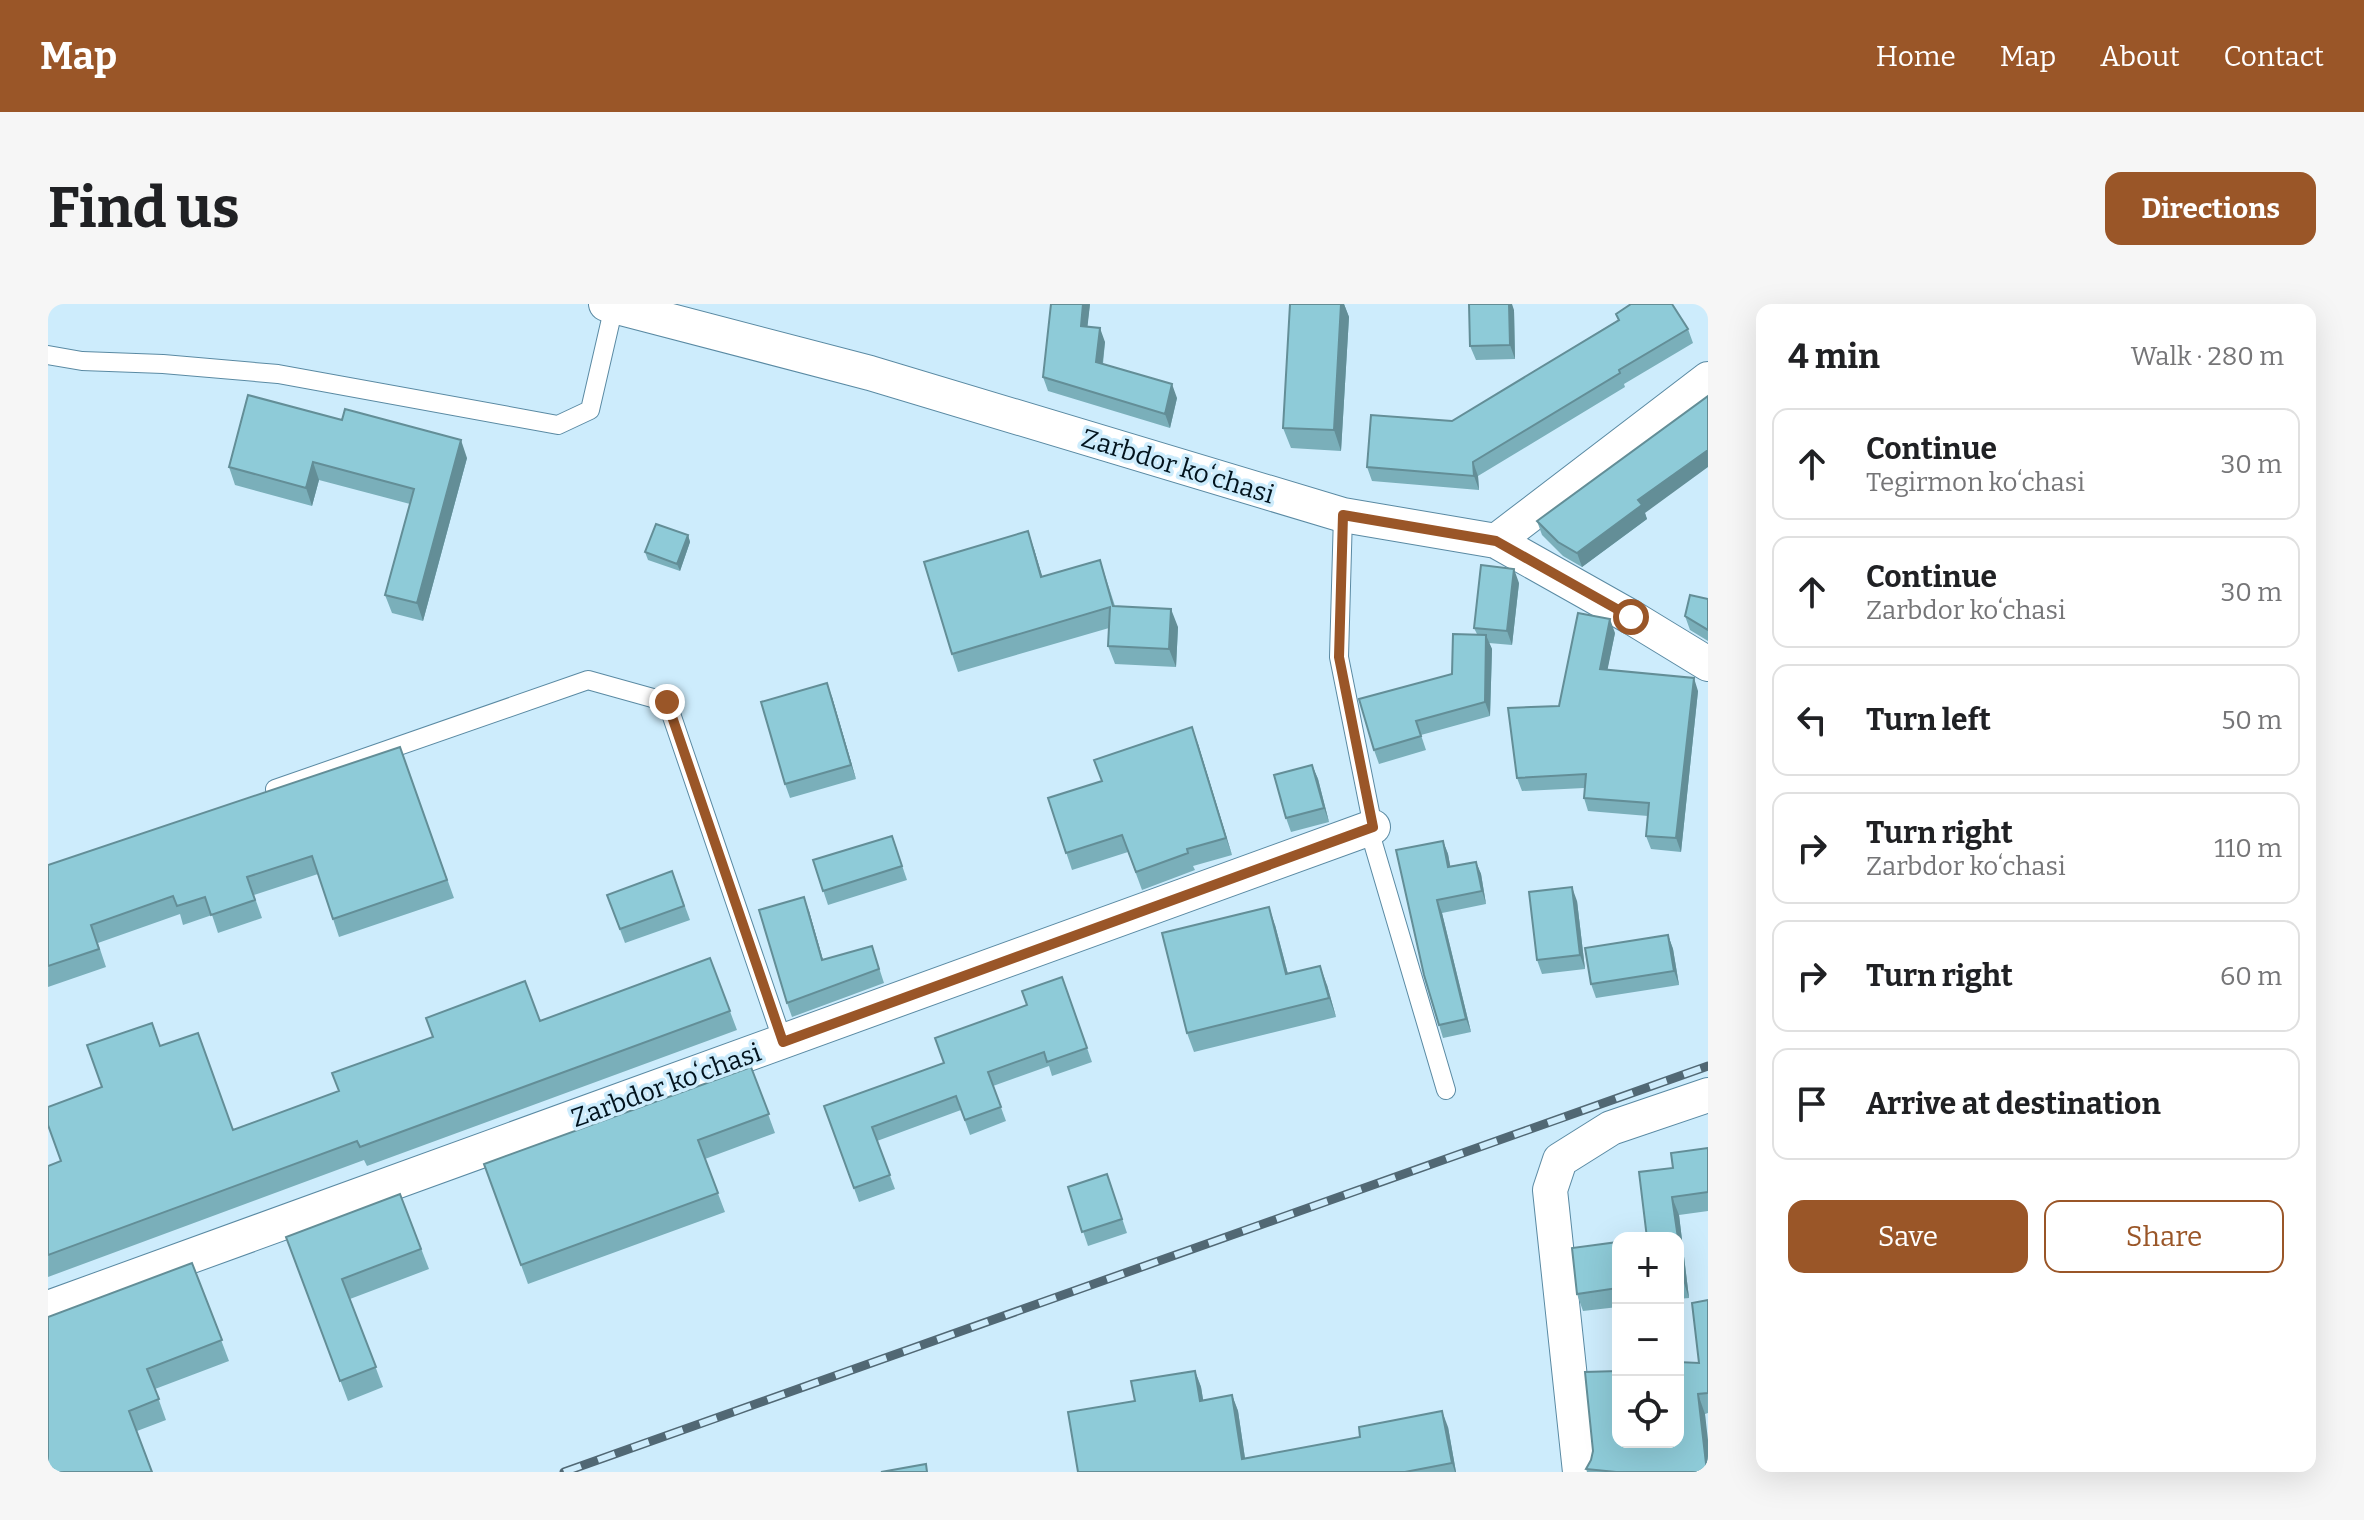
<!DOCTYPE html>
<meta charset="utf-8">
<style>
:root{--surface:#fff;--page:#f6f6f6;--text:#202124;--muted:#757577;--line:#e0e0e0;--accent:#9a5628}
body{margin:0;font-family:Bitter,serif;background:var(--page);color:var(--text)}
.controls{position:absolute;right:24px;bottom:24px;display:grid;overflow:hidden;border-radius:16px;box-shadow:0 8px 32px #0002}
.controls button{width:72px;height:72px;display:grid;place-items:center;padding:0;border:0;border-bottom:2px solid var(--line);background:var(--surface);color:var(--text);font:40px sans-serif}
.stop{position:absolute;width:24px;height:24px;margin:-18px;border:6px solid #9a5628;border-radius:50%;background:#fff}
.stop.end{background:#9a5628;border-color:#fff;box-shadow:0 2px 8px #0008}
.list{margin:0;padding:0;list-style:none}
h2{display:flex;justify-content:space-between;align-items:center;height:104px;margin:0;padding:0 32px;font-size:34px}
h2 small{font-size:26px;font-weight:400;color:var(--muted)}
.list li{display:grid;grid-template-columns:52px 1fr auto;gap:24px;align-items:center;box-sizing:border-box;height:112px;margin:0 16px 16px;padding:0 16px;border:2px solid var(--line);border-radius:16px}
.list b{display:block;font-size:30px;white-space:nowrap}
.list p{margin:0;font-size:26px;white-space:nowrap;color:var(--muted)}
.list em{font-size:26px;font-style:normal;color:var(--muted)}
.actions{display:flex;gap:16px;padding:24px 32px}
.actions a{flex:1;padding:18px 0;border:2px solid var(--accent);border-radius:16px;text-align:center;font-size:28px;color:var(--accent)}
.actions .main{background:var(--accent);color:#fff}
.icon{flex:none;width:44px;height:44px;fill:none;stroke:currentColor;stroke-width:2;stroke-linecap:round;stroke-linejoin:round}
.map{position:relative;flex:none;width:1660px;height:1168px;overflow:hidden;border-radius:16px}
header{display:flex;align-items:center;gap:48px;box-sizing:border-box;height:112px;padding:0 40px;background:var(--accent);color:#fff}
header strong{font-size:38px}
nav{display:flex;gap:44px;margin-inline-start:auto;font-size:28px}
.intro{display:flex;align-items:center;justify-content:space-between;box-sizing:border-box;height:192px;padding:0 48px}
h1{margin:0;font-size:56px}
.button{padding:20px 36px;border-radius:16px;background:var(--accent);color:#fff;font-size:28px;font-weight:700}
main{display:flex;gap:48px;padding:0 48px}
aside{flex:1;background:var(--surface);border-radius:16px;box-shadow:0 8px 32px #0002}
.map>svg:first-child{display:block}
</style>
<header>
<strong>Map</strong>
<nav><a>Home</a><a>Map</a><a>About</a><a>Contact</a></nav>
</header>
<div class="intro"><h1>Find us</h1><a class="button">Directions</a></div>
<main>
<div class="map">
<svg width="1660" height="1168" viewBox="0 0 1660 1168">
<rect width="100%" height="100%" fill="#cdecfc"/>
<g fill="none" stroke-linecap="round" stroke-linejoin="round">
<defs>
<path id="lane" d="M0 51 34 57 115 60 230 70 510 121 542 106 566 2
M1295 211 1291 353 1325 523V539L1398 786
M227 485 540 376 619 398 735 738"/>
<path id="street" d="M558 0 822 69 1295 211 1448 237 1660 75
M1448 237 1583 313 1660 360
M0 1004 1325 523
M1532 1168 1502 886 1512 856 1563 824 1660 791"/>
</defs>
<use href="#lane" stroke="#5a8aa3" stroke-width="20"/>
<use href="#street" stroke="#5a8aa3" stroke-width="36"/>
<use href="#lane" stroke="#fff" stroke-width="18"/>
<use href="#street" stroke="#fff" stroke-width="34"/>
<defs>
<path id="rail" d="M516 1168 1660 762"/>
</defs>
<use href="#rail" stroke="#516874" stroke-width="9"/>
<use href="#rail" stroke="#cdecfc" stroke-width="6" stroke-dasharray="18" stroke-linecap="butt"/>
</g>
<path fill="#7aafba" d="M1042 0 1039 23 1057 38 1055 60 1129 94 1122 124 1000 87 995 73Z
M1242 0H1296L1301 13 1293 147 1243 144 1235 124Z
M1466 6 1467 55 1428 56 1422 42Z
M1568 10 1640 25 1645 39 1576 80 1577 83 1430 172 1431 186 1324 177 1319 163 1404 117 1570 16Z
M294 116 419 154 375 317 344 309 337 291 362 200 271 176 264 202 187 181 181 163Z
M1597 209 1599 215 1534 263 1515 252 1494 231 1489 217Z
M640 231 642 238 632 267 600 256 597 248Z
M986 245 994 273 1052 256 1067 302 1130 323 1128 363 1067 360 1060 342 1061 324 910 368 904 350Z
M1471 279 1464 341 1441 339 1444 345 1442 412 1373 431 1378 446 1331 460 1326 446 1404 370 1429 330 1426 324Z
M1660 295V337L1642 326 1637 312Z
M1567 329 1559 366 1650 387 1633 548 1603 545 1598 532 1600 512 1540 507 1536 494V484L1474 487 1469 474 1511 402Z
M784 393 808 475 742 494 737 480Z
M1150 440 1184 551 1145 562 1147 566 1094 586 1080 548 1024 566 1000 494 1054 477Z
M352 443 406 594 291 633 270 570 206 591 214 614 170 629 164 611 135 621 132 610 50 639 58 663 0 683V561Z
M1264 461 1270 475 1281 518 1243 528 1238 514Z
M844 532 859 576 780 601 765 556Z
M1395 537 1400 550 1402 562 1428 558 1433 570 1438 600 1394 609 1423 728 1395 734 1376 671Z
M624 567 642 616 577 639 559 591Z
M1529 597 1537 665 1494 670 1489 656Z
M761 607 775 656 824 642 836 679 744 713 739 699Z
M1227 621 1240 670 1279 681 1288 713 1146 748 1139 729Z
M1620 631 1625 645 1631 681 1548 694 1543 680Z
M662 654 689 726 319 862 316 856 0 973V862L13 857 54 783 112 742 185 826 492 717Z
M1014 673 1044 758 1004 772 1001 762 945 782 958 817 922 831 913 806 829 837 847 885 811 898 776 802 896 759 979 701Z
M703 763 727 829 657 855 677 908 480 980 436 860Z
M1660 844V907L1631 911 1641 994 1630 995V934H1599L1625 864Z
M1059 870 1079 929 1040 942 1020 883Z
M352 890 381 965 302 995 335 1083 300 1097 238 933Z
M1570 938V1003L1535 1007 1529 990Z
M144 959 181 1057 107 1085 118 1116 89 1127 0 1168Z
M1660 996V1109L1657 1110 1660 1168H1539L1538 1165 1570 1138 1651 1059Z
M1147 1067 1153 1083 1155 1096 1184 1091 1190 1107 1197 1154 1400 1123 1408 1168H1030L1087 1097Z"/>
<path fill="#638e97" d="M1035 0H1042L1038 36 1033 22Z
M1293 0H1296L1301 13 1293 147 1286 126Z
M1461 0H1464L1466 6 1467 55 1462 41Z
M1052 24 1057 38 1053 72 1048 58Z
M1124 80 1129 94 1122 124 1117 110Z
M413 136 419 154 375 317 369 299Z
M1660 146V163L1597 209 1599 215 1534 263 1529 249 1590 196Z
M265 158 271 176 264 202 258 184Z
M1425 158 1430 172 1431 186 1426 172Z
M980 227 986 245 1000 291 993 273Z
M640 231 642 238 632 267 629 260Z
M1466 265 1471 279 1464 341 1459 327Z
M1123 305 1130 323 1128 363 1121 345Z
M1562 315 1567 329 1557 378 1552 365Z
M1438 331 1444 345 1442 412 1437 398Z
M1646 374 1650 387 1633 548 1628 534Z
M779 379 784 393 808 475 803 461Z
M1144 423 1150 440 1184 551 1178 534Z
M1264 461 1270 475 1281 518 1276 504Z
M1395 537 1400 550 1405 576 1400 563Z
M1428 558 1433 570 1438 600 1434 587Z
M1524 583 1529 597 1537 665 1532 651Z
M756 593 761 607 779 670 774 656Z
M1389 596 1394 609 1423 728 1418 715Z
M1221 603 1227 621 1245 689 1238 670Z
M1620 631 1625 645 1631 681 1626 667Z
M1272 662 1279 681 1288 713 1281 694Z
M1624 893 1631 911 1641 994 1635 976Z
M1147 1067 1153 1083 1158 1113 1152 1097Z
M1650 1090 1657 1110 1660 1136V1168H1659Z
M1184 1091 1190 1107 1199 1168 1194 1155Z
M1394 1107 1400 1123 1408 1168H1407L1404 1159Z"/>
<path fill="#8ecbd8" stroke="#638e97" stroke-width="2" d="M1003 0H1035L1033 22 1052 24 1048 58 1124 80 1117 110 995 73Z
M1242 0H1293L1286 126 1235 124Z
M1421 0H1461L1462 41 1422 42Z
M1583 0H1624L1640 25 1571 66 1572 69 1425 158 1426 172 1319 163 1323 111 1404 117 1571 16 1568 10Z
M200 91 294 116 297 105 413 136 369 299 337 291 366 185 265 158 258 184 181 163Z
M1660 92V146L1590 196 1594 201 1529 249 1510 238 1489 217Z
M608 220 640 231 629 260 597 248Z
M980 227 993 273 1052 256 1065 302 1123 305 1121 345 1060 342 1062 303 904 350 876 258Z
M1433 261 1466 265 1459 327 1426 324Z
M1642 291 1660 295V326L1637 312Z
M1530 309 1562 315 1552 365 1646 374 1628 534 1598 532 1601 499 1536 494 1538 470 1469 474 1460 404 1511 402Z
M1405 330 1438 331 1437 398 1368 417 1373 432 1326 446 1311 395 1404 370Z
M779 379 803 461 737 480 713 398Z
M1144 423 1178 534 1139 545 1140 549 1088 568 1074 531 1018 549 1000 494 1054 477 1046 456Z
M352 443 399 576 285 615 264 552 199 573 207 596 163 611 157 593 129 602 125 592 43 621 51 645 0 662V561Z
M1264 461 1276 504 1238 514 1226 471Z
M844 532 854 562 775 587 765 556Z
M1395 537 1400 563 1428 558 1434 587 1389 596 1418 715 1391 721 1376 671 1348 546Z
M624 567 636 602 572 625 559 591Z
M1524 583 1532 651 1489 656 1481 588Z
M756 593 774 656 824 642 831 665 739 699 711 606Z
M1221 603 1238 670 1272 662 1281 694 1139 729 1114 629Z
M1620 631 1626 667 1543 680 1537 644Z
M662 654 682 707 312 843 309 837 0 951V862L13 857 0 821V803L54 783 39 741 104 719 112 742 150 729 185 826 291 787 284 769 385 733 378 714 477 677 492 717Z
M1014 673 1039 744 999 758 996 748 940 768 953 803 917 816 908 792 824 823 842 871 806 884 776 802 896 759 887 734 979 701 974 687Z
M703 763 721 810 650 836 670 889 473 961 436 860Z
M1660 844V888L1624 893 1630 934H1598H1599L1591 868 1625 864 1623 849Z
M1059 870 1074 915 1034 928 1020 883Z
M352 890 373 945 294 975 328 1063 292 1077 238 933Z
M1630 937 1635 976H1630Z
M1570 938V984L1529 990 1524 944Z
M144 959 174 1036 99 1065 111 1095 81 1107 104 1168H0V1013Z
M1660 996V1089L1650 1090 1659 1168H1568L1538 1165 1543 1156 1545 1147 1537 1068 1570 1067V1138H1630V1058L1651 1059 1644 999Z
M1147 1067 1152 1097 1184 1091 1194 1155 1312 1133 1311 1123 1394 1107 1404 1159 1357 1168H1030L1020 1108 1087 1097 1083 1077Z
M878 1160 879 1168H833Z"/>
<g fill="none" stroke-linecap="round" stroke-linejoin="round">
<path stroke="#9a5628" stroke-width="10" d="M619 398 735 738 1325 523 1291 353 1295 211 1448 237 1583 313"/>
</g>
<g text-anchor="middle" stroke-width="7" stroke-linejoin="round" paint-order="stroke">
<g font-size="26" fill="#02131d" stroke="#cdecfc">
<text transform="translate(1130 162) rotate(17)" y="9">Zarbdor koʻchasi</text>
<text transform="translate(618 781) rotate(-20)" y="9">Zarbdor koʻchasi</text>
</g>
</g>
</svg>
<div class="controls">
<button>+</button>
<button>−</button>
<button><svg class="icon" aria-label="locate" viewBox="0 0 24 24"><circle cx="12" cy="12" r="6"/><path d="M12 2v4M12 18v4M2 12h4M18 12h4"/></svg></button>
</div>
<div class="stop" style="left:1583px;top:313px"></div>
<div class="stop end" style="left:619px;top:398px"></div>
</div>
<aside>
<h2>4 min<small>Walk · 280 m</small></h2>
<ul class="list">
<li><svg class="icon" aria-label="ahead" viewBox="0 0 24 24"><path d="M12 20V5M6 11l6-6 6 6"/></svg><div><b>Continue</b><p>Tegirmon koʻchasi</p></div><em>30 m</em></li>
<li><svg class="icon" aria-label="ahead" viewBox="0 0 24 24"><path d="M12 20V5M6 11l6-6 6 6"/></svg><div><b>Continue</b><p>Zarbdor koʻchasi</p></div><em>30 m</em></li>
<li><svg class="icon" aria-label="left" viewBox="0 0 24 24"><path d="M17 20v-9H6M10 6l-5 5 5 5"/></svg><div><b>Turn left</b></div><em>50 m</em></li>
<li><svg class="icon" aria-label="right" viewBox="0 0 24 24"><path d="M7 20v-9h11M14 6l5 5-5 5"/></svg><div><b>Turn right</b><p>Zarbdor koʻchasi</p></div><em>110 m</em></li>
<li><svg class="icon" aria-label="right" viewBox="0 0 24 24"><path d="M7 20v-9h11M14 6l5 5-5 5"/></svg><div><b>Turn right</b></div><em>60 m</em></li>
<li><svg class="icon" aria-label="arrive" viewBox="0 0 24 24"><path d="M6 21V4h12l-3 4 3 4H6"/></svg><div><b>Arrive at destination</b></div></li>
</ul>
<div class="actions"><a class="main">Save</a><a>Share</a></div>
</aside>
</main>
